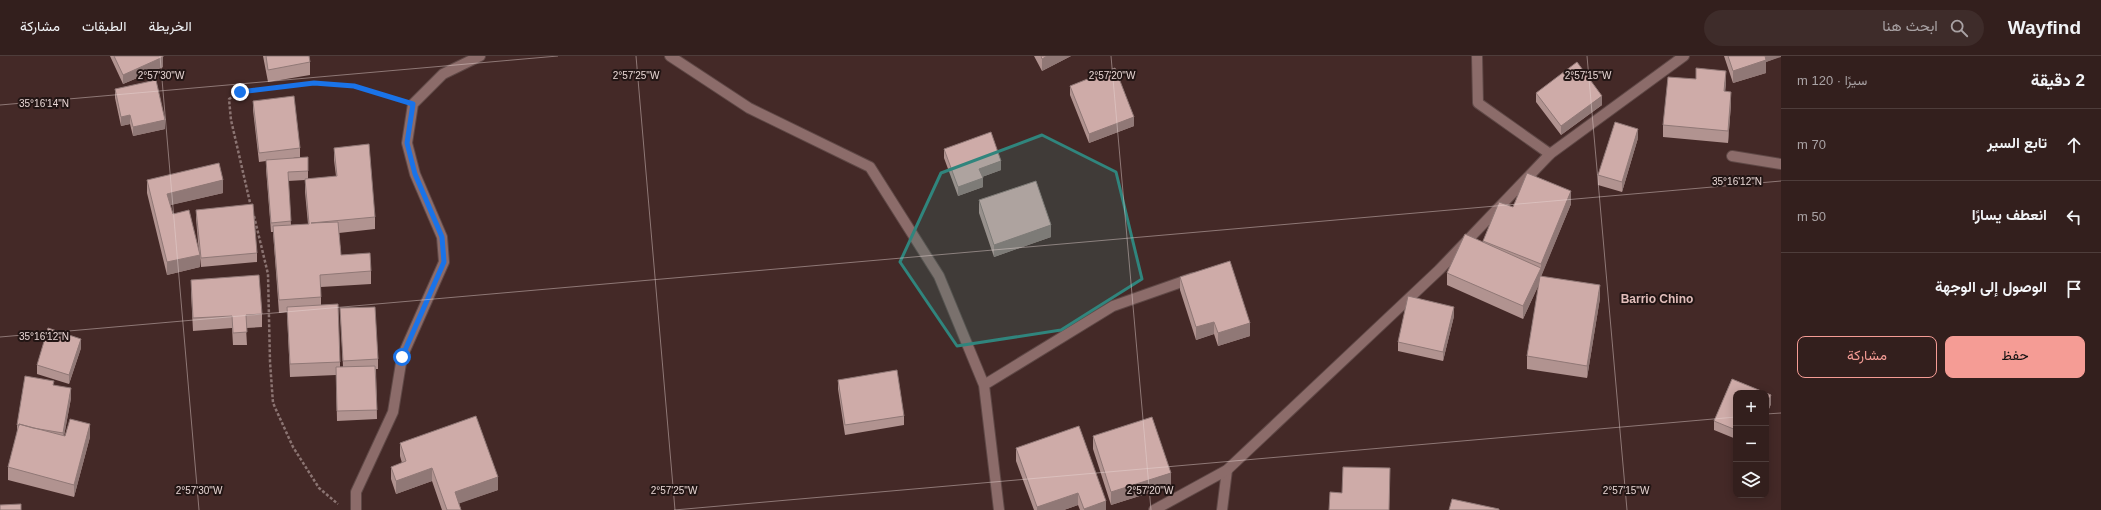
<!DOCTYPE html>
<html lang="ar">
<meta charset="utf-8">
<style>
:root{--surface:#331f1d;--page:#3e2c2a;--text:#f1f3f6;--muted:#a9a2a4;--line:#4e3d3b;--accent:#f59c95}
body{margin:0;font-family:Arial,Vazirmatn,sans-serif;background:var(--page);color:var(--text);direction:rtl}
.controls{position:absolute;right:12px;bottom:12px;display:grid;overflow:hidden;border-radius:8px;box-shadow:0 2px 10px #0003}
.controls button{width:36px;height:36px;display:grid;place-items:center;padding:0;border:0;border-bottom:1px solid var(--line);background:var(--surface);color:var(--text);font:20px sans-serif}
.stop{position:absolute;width:12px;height:12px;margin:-9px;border:3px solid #1a73e8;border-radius:50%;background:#fff}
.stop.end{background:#1a73e8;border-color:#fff;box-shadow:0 1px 4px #0008}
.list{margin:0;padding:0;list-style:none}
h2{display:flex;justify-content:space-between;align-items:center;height:52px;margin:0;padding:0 16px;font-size:17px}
h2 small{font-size:13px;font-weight:400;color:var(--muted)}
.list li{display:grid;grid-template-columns:26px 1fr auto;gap:12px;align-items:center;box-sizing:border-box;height:72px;padding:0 16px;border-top:1px solid var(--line)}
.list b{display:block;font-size:15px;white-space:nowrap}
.list em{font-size:13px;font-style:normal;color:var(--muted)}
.actions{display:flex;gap:8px;padding:12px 16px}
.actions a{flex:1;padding:9px 0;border:1px solid var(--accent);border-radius:8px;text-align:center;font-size:14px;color:var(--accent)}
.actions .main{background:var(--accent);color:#111}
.icon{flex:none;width:22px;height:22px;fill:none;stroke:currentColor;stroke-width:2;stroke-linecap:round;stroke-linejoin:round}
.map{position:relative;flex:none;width:1781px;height:454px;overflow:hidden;direction:ltr}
header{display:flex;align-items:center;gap:24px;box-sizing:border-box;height:56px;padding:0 20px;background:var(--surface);border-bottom:1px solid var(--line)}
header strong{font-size:19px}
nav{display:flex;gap:22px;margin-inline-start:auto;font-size:14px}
.search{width:280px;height:36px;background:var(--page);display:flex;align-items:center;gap:10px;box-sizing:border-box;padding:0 14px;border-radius:22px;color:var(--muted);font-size:15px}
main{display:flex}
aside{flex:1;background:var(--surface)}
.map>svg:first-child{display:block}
</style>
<header>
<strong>Wayfind</strong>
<div class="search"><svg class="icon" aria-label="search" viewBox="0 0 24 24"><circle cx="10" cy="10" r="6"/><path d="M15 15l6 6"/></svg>ابحث هنا</div>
<nav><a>الخريطة</a><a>الطبقات</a><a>مشاركة</a></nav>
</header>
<main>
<aside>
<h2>2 دقيقة<small>سيرًا · 120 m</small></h2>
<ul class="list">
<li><svg class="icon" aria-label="ahead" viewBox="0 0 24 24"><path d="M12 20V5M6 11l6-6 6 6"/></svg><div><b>تابع السير</b></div><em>70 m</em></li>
<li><svg class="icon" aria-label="left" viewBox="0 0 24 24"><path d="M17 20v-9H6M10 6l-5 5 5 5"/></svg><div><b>انعطف يسارًا</b></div><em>50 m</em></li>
<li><svg class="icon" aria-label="arrive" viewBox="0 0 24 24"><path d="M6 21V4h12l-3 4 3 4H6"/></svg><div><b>الوصول إلى الوجهة</b></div></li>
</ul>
<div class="actions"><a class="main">حفظ</a><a>مشاركة</a></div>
</aside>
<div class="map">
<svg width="1781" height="454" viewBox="0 0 1781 454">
<rect width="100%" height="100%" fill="#442927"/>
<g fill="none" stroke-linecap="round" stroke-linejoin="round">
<defs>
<path id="service" d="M670 0 749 52 870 111 939 220 984 329 999 454
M1477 0 1478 47 1550 98
M1732 100 1781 108
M984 329 1113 250 1193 222
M356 454V436L393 356 402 301 444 206 442 181 415 118 407 87 413 48 443 18 480 0
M1222 454 1227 414"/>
<path id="minor" d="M1154 454 1227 414 1439 214 1550 98 1684 0"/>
</defs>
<use href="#service" stroke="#5f4846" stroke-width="12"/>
<use href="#minor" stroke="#5f4846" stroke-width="12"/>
<path stroke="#8b7472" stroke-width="2.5" stroke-dasharray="3 2" stroke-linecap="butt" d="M251 151 231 64 229 43 240 36 314 27 354 30 397 43
M254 160 268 218 270 306 273 347 293 391 319 432 338 448"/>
<use href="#service" stroke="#8c6c6a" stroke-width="10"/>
<use href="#minor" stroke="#8c6c6a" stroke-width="10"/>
</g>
<path fill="#b19390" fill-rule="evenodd" d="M110 0H163V11L123 28Z
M263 0H309L310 6V19L268 26Z
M1034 0H1071L1042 15Z
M1724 0H1781L1766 6V17L1733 27Z
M1726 27 1725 35 1731 48 1728 87 1663 81V69Z
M1070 30 1134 70 1089 87 1070 39Z
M115 33 165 73 133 80 130 68 121 70 115 42Z
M1536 37 1602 49 1561 79 1536 46Z
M253 45 300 92V101L293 102 308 115V123L336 120 334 104V92L375 161V173L339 177 341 199 371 215V228L321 231V249L340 306V311H343L340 252 378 303V313H376L377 363 337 365 336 319 290 321 287 256 279 257 273 176H271L266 113V105L259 106 253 54ZM305 124V136L308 168 291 169 288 125Z
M1638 82 1622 136 1598 129V119Z
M944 93 1001 114 982 121 983 131 958 140 944 102Z
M147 124 223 137 170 149 173 158 199 197 196 163V154L257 197V206L201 211 200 201V211L167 219 147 137Z
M979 144 1051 181 994 201 979 157Z
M1571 148 1541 220 1600 242 1587 322 1527 313V300L1539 228 1523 263 1447 229V217L1483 186V185L1513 151Z
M1180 221 1250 280 1218 290 1214 278 1196 284 1180 234Z
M191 224 262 258V271L246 272 247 289H233L232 272 193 275 191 236Z
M1454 260 1443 305 1398 295V286Z
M81 292 69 328 37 318V309Z
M1732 323 1771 339V348L1766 360V337H1736V383L1714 374V365Z
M838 324 904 360V369L845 379 838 333Z
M54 329 71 342 64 380 90 381 74 441 8 424V411L17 377V369Z
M1093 380 1171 430 1111 449 1093 393Z
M400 387 498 434 459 447 461 454H442L432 425 396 438 391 423V411L402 407 400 400Z
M1016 392 1106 454H1080L1078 449 1064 454H1034L1016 405Z"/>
<path fill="#907876" d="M1047 0H1071L1042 15V3Z
M1763 0H1781V1L1766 6V17L1733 27V15Z
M163 1V11L123 28V19Z
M1726 15V27L1724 48V35Z
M1731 36V48L1728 87V75Z
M1602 40V49L1561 79V70Z
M130 59V68L121 70V61Z
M1134 61V70L1089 87V78Z
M165 64V73L133 80V71Z
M1638 73V82L1622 136V126Z
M1001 105V114L979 122V113Z
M983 122V131L958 140V131Z
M223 124V137L167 150V138Z
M1571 135V148L1541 221V208Z
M1051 169V181L994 201V189Z
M200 199V211L167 219V206Z
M1541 212V224L1523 263V250Z
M1600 229V242L1587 322V310Z
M1454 251V260L1443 305V296Z
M1214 266V278L1196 284V271Z
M1250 267V280L1218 290V277Z
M81 283V292L69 328V319Z
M71 332V342L63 386V377Z
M1771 339V348L1766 360V351Z
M90 368V381L74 441V429Z
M432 412V425L396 438V425Z
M1171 417V430L1111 449V436Z
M498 421V434L455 449V436Z
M1078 437V449L1064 454H1037V451Z
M1106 445V454H1084V453Z"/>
<path fill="#ceaba8" stroke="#907876" d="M114 0H163V1L123 19Z
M266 0H309L310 6 268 14Z
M1041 0H1047L1042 3Z
M1728 0H1765L1766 4 1733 15Z
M1577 6 1602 40 1561 70 1536 37Z
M1115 12 1134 61 1089 78 1070 30Z
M1696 12 1726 15 1724 35 1731 36 1728 75 1663 69 1668 21 1696 23Z
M156 24 165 64 133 71 130 59 121 61 115 33Z
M294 40 300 92 259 97 253 45Z
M1615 66 1638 73 1622 126 1598 119Z
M991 76 1001 105 979 113 983 122 958 131 944 93Z
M369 88 375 161 311 167 338 166 341 199 370 197 371 215 320 219 321 241 279 244 273 170 309 168 305 123 337 120 334 92Z
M308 101V115L288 116 291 165 271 167 266 104Z
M219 107 223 124 167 138 173 158 189 154 200 199 167 206 147 124Z
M1527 117 1571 135 1541 208 1483 185 1499 146 1513 151Z
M1036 125 1051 169 994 189 979 144Z
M253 148 257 197 201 202 196 154Z
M1465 178 1541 212 1523 250 1447 217Z
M1230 205 1250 267 1218 277 1214 266 1196 271 1180 221Z
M259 219 262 258 246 259 247 276 233 277 232 260 193 262 191 224Z
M1540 220 1600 229 1587 310 1527 300Z
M1408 240 1454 251 1443 296 1398 286Z
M338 248 340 306 290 308 287 251Z
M375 251 378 303 343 305 340 252Z
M48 272 81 283 69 319 37 309Z
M375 310 377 354 337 355 336 311Z
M897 314 904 360 845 369 838 324Z
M25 320 54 325 53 329 71 332 63 377 33 372 19 368V370L17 369Z
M1732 323 1771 339 1766 351V337H1736V374L1714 365Z
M476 360 498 421 455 436 461 454H447L432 412 396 425 391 411 406 405 400 387Z
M1152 361 1171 417 1111 436 1093 380Z
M70 363 90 368 74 429 8 411 19 368 65 380Z
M1079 370 1106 445 1084 453 1078 437 1037 451 1016 392Z
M1343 411 1390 412 1389 454H1329L1330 436 1342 437Z
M1452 443 1499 453V454H1449Z
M21 448V454H0V449Z"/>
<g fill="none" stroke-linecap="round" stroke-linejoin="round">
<path stroke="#1a73e8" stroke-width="5" d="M240 36 314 27 354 30 413 48 407 87 415 118 442 181 444 206 402 301"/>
</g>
<path fill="#30857d" fill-opacity="0.2" stroke="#30857d" stroke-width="3" stroke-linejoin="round" d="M1042 79 1116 116 1142 223 1061 274 957 290 900 206 941 117Z"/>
<path fill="none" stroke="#e9d7d5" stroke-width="1" stroke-opacity="0.45" d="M160 0 199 454M636 0 675 454M1111 0 1151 454M1587 0 1627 454M0 49 558 0M0 281 1781 125M1766 358 1781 357M674 454 1736 361"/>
<g text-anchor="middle" stroke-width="4" stroke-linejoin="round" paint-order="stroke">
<g font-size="12" font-weight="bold" fill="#e1bdba" stroke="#221514">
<text x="1657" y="247">Barrio Chino</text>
</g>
</g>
<g font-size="10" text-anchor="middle" fill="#e9d7d5" stroke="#221514" stroke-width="4" stroke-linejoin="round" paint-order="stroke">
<text x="161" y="23">2°57'30"W</text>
<text x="636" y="23">2°57'25"W</text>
<text x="1112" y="23">2°57'20"W</text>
<text x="1588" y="23">2°57'15"W</text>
<text x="44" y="51">35°16'14"N</text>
<text x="1737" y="129">35°16'12"N</text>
<text x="44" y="284">35°16'12"N</text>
<text x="199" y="438">2°57'30"W</text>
<text x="674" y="438">2°57'25"W</text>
<text x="1150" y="438">2°57'20"W</text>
<text x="1626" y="438">2°57'15"W</text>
</g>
</svg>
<div class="controls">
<button>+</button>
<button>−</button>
<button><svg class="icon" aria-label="layers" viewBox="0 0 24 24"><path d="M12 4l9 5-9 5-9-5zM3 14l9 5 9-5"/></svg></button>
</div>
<div class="stop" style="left:402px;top:301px"></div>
<div class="stop end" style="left:240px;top:36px"></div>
</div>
</main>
